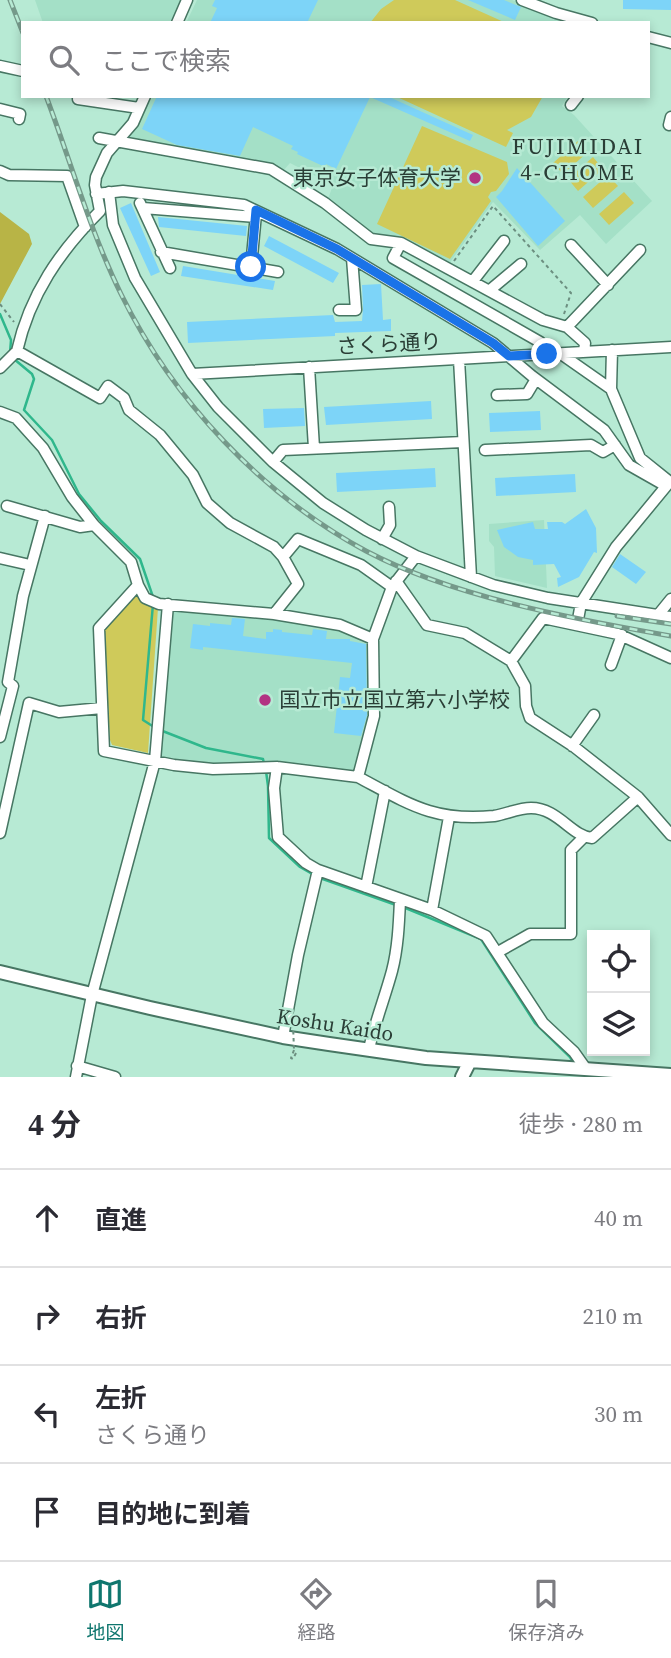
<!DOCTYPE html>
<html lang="ja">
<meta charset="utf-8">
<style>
:root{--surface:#fff;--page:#f2f2f3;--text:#2b2b33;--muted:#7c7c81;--line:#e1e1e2;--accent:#0f766e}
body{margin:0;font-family:"Source Serif 4","Noto Sans JP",serif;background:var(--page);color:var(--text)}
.controls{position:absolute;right:21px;bottom:21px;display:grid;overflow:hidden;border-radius:0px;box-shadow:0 4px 10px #0003}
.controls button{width:63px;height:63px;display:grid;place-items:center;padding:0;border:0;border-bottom:2px solid var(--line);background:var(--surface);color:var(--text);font:35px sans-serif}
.stop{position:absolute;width:21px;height:21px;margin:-16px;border:5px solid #1a73e8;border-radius:50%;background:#fff}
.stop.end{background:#1a73e8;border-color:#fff;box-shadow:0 2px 7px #0008}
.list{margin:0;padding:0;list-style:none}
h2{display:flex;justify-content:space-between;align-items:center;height:91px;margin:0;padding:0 28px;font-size:30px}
h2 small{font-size:23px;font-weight:400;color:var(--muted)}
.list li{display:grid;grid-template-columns:46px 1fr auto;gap:21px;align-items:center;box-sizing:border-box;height:98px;padding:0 28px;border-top:2px solid var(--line)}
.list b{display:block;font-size:26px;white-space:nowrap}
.list p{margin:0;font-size:23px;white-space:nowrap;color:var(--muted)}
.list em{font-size:23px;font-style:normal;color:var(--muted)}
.icon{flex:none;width:38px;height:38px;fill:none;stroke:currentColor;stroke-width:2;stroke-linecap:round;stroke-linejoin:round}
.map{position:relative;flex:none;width:671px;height:1077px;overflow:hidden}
.search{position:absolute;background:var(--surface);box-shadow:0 4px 10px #0003;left:21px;right:21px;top:21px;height:77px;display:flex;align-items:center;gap:18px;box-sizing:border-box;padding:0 24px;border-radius:0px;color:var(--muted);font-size:26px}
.sheet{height:483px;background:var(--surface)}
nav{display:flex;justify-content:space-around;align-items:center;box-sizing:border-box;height:98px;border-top:2px solid var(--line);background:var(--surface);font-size:19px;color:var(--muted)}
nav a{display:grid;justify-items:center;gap:4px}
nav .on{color:var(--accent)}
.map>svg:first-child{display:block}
</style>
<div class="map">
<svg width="671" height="1077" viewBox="0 0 671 1077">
<rect width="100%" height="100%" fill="#b7ead4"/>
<path fill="#a4e0c7" d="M35 0H182L172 23H43Z
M197 0H512L576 23H186Z
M152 96H568L562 106 574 115 652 201 606 244 580 215 540 250 493 202 449 264 400 238 390 239 372 235 328 199 333 185 290 163 283 171 126 141 137 126Z
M544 520 547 588 495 576 494 547 489 541V524Z
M168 604 340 625 373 639 374 716 358 777 277 767 213 769 155 761 157 722 155 683Z"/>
<path fill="#cfca5a" d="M394 0H455L506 23H370L381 9Z
M395 96H543L531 117 507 130 513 133 506 147Z
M422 126 507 162 509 174 496 191 491 192 488 197 491 201 450 259 377 224Z
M578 141 588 152 563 174 553 163Z
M593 157 603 169 578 191 568 179Z
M608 175 618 186 593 208 583 197Z
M624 192 634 203 609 225 599 214Z
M137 590 142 603 158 608 148 753 112 745 110 740 104 627Z"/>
<path fill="#b8b446" d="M0 212 29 234 32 244 0 304Z"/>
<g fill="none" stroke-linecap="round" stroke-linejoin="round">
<path stroke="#2fb78c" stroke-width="2.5" d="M0 314 11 340 10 353
M14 359 32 374 34 379 24 410 52 440 79 494 101 521 140 559 153 597
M153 604 143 720 154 727
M160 730 206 748 263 759 264 764
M266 771 268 786 269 838 300 867 314 875
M320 878 396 905
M403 907 481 939 535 1023 570 1057 574 1065"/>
</g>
<path fill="#7dd4f8" d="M215 0H318L307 23H210L217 8 212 6Z
M468 0H504L521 7 515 20Z
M623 0H671V10L623 9Z
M157 96H387L473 135 470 141 370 97 336 169 326 164 325 167 297 154 298 152 291 149 293 146 253 127 240 156 177 145 142 129Z
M517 168 565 221 538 246 496 197 502 191Z
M131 203 160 272 151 276 120 208Z
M158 217 247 226 246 236 159 227Z
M269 236 339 273 333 283 264 246Z
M183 266 275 281 273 290 181 276Z
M381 284 383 320 391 319V331L335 333V336L188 343 187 322 333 315 335 322 362 321 363 309 362 285Z
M431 401 432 419 326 425 324 407Z
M304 408 305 426 264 428 263 409Z
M540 411 541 430 490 432 489 413Z
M435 468 436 487 337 492 336 473Z
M575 474 576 492 496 496 495 478Z
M586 509 596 528 597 553 594 552 579 577 558 587 557 578 561 577 554 564 533 565V560L518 557 504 547 497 530 533 522 535 529H548L547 522H562L565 524Z
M620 554 646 572 636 584 612 567Z
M232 618 245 619 243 636 266 639V632H273V629L282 630V632L312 635 313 629 327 631 326 639H350V641L366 644 367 715 361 736 334 733 340 677 350 678 352 663 203 647V650L190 648 193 624 210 626V623L231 625Z"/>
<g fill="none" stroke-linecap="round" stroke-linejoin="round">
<defs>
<path id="minor" d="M522 0 556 13 592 23
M177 23 187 0
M648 37 671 43
M0 66 23 71
M145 96 133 123 107 153 96 177 95 185 100 211C60 251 30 294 17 351L100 398 108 386 124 398 129 410 160 435 193 475 207 503 230 523 274 547 283 557 298 584 274 614
M78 99 139 108
M571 105 578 96
M0 109 20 114 19 119
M669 125 671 117
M99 138 271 169 325 203 371 239 401 243 543 320 567 327 585 343 584 352
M0 171 9 175 67 176 85 227
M109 192 113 225 135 278 192 374 218 407 273 462 323 503 366 530 416 556 392 587
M96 194 123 191 244 205 337 249 493 343 532 376 604 430 629 465 666 486
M140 203 170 268
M143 208 256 217
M401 243 393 258 540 342 547 354
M571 245 608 285
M161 252 278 272
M251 267 256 214
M473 281 504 241
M490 290 521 264
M339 310H356L352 258
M567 327 640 250
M561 354 611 389 640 458 670 482
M459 359 471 577
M309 367 314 448
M0 368 17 351
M192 374 671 347
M611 389 612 350
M497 395 527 394 536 379
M0 412 16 418 43 448 72 497 94 525 131 562 138 585 99 628 104 751 174 765 213 769 277 767 358 777 374 716 373 639
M485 450 591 445 603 452 615 445
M273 462 283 450 463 442
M7 506 80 527 94 525
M382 539 390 525 389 507
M416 556 493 585 548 598 671 617
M0 558 30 565
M396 581 427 625 465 633 511 661 525 686 526 706 530 718 573 746 638 797 671 835
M138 585 145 598 159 604 274 614 340 625 373 639 392 587 361 565 298 539 283 557
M658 615 671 599
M577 625 581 603 616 547 668 484
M511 661 543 618 618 634 671 658
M611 665 622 635
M0 737 13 686 8 682 23 596 45 516
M572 746 594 715
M277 767 274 788 278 837 306 863 318 870 432 910 486 936 543 1023 574 1052 586 1069
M358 777C409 804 434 822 494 816 506 814 519 808 531 808 558 808 571 836 592 838L638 797
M0 833 29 703 59 712 102 708
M366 887 385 791
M432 910 449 817
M498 952 530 934H571V850L584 837
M283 1037 298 955 318 870
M369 1049C375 1022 385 997 392 971 398 948 399 923 400 900
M77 1066 115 1077
M76 1077 92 995 155 761 168 604"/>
<path id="major" d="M0 972 150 1008 283 1037 329 1044 426 1058 671 1075
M462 1077 470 1061"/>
</defs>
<use href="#minor" stroke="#477663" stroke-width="13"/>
<use href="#major" stroke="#477663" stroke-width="16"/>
<path stroke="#6c8f80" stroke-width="2" stroke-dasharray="3.5 3.5" stroke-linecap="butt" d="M454 261 493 206 571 293 564 314
M0 304 14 322
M294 1050 291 1058 293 1059 296 1053"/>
<use href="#minor" stroke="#fff" stroke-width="10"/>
<use href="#major" stroke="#fff" stroke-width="12"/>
<defs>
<path id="rail" d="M10 0 23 33
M46 96C71 162 90 231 121 294 173 400 262 495 366 551 453 597 574 619 671 636
M617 616 671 624"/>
</defs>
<use href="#rail" stroke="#75998a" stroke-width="5"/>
<use href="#rail" stroke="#b7ead4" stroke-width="2.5" stroke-dasharray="8" stroke-linecap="butt"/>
<path stroke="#6c8f80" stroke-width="2" stroke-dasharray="3.5 3.5" stroke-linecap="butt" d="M293 1024 294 1050"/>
</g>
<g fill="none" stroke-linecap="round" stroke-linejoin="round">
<path stroke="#1a73e8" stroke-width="9" d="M251 267 256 210 337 249 493 343 509 356 547 354"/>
</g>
<g fill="#b23382" stroke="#b7ead4" stroke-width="2.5">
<circle cx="475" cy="178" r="7"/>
<circle cx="265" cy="700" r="7"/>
</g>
<g text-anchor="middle" stroke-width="5" stroke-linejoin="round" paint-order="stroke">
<g font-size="21" fill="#2a3e36" stroke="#b7ead4" text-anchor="end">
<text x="461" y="185">東京女子体育大学</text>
<text x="279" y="707" text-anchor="start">国立市立国立第六小学校</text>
</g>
<g font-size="21" fill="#2a3e36" stroke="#b7ead4">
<text transform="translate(389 344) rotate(-3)" y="7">さくら通り</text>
<text transform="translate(335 1025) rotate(9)" y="7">Koshu Kaido</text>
</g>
<g font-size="23" letter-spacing="2" fill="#2a3e36" stroke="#b7ead4">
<text x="578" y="154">FUJIMIDAI<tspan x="578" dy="26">4-CHOME</tspan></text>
</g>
</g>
</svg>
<div class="controls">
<button><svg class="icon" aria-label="locate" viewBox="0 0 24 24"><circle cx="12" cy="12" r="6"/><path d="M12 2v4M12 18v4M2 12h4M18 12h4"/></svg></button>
<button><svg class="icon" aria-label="layers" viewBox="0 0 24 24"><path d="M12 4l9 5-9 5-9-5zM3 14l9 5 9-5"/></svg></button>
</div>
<div class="stop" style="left:251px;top:267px"></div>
<div class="stop end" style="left:547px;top:354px"></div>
<div class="search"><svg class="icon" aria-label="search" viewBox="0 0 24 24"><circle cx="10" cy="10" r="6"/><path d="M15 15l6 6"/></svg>ここで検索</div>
</div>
<section class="sheet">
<h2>4 分<small>徒歩 · 280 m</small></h2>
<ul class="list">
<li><svg class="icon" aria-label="ahead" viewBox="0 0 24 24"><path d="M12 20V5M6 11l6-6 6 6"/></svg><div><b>直進</b></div><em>40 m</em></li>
<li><svg class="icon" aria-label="right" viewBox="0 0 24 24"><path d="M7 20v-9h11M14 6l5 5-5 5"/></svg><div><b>右折</b></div><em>210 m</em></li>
<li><svg class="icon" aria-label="left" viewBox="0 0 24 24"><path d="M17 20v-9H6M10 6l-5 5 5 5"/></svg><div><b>左折</b><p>さくら通り</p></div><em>30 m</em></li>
<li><svg class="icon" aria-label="arrive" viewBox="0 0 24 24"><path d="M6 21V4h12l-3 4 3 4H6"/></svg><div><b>目的地に到着</b></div></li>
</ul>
</section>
<nav>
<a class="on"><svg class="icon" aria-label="map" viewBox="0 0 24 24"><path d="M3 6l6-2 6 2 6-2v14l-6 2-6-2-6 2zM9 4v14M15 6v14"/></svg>地図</a>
<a><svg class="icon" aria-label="directions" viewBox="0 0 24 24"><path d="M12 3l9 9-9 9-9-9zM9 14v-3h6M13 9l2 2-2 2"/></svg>経路</a>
<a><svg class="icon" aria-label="saved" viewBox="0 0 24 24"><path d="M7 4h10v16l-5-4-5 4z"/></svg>保存済み</a>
</nav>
